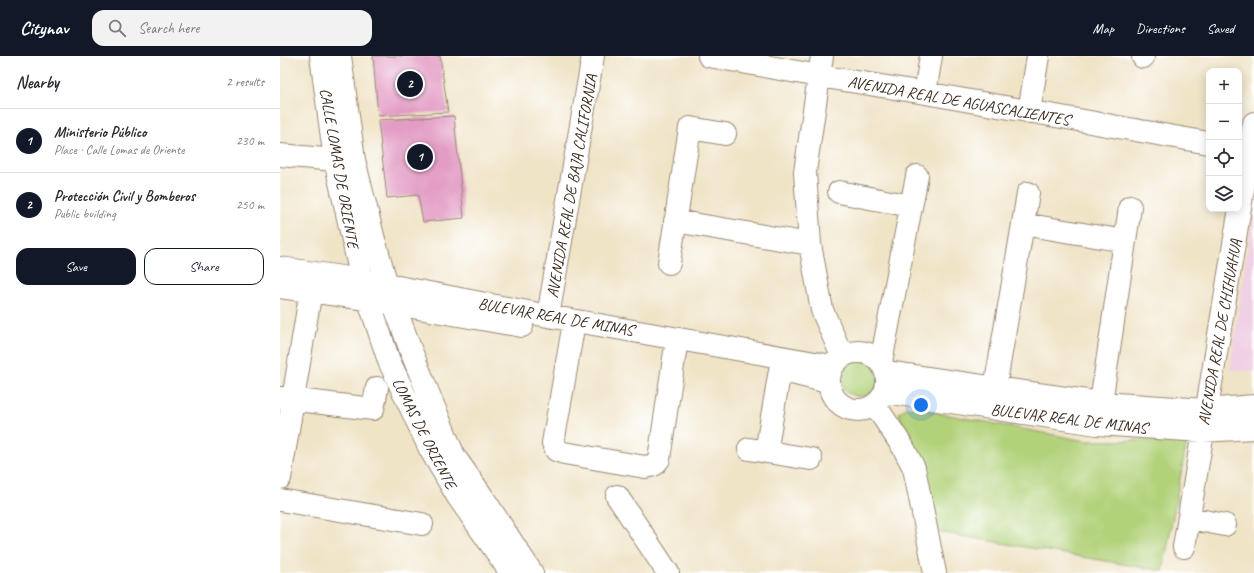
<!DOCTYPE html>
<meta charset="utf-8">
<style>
:root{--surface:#fff;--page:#f2f2f3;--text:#2b2b33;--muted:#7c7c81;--line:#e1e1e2;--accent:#111827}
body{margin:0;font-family:Caveat,sans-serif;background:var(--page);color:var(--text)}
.controls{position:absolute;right:12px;top:12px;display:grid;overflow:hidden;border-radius:8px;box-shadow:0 2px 10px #0003}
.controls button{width:36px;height:36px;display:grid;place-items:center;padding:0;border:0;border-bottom:1px solid var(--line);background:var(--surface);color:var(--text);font:20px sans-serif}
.you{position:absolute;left:641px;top:349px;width:14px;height:14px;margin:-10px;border:3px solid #fff;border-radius:50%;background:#1a73e8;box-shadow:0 0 0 6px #1a73e833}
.badge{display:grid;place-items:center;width:26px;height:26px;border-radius:50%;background:var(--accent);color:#fff;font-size:13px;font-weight:700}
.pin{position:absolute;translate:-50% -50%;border:2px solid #fff;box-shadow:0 1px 4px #0006}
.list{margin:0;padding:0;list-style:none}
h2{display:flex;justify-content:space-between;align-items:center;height:52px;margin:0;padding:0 16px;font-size:17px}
h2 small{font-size:13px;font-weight:400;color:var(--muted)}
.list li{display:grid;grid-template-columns:26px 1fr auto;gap:12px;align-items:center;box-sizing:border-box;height:64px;padding:0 16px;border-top:1px solid var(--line)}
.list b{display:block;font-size:15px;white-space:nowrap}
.list p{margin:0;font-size:13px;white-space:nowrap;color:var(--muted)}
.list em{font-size:13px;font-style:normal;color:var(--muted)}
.actions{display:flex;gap:8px;padding:12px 16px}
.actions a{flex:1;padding:9px 0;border:1px solid var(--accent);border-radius:12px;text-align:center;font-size:14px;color:var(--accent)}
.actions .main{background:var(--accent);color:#fff}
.icon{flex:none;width:22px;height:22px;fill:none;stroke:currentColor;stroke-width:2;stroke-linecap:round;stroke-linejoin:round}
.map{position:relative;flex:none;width:974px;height:517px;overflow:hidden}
header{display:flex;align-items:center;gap:24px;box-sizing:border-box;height:56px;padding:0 20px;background:var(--accent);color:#fff}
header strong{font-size:19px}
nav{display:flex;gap:22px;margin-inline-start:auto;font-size:14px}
.search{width:280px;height:36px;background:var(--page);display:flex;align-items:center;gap:10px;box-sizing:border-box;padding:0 14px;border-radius:12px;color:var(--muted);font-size:15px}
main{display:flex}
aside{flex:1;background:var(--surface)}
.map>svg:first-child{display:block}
</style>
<header>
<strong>Citynav</strong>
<div class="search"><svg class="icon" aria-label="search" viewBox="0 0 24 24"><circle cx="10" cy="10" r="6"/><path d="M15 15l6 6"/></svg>Search here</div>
<nav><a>Map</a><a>Directions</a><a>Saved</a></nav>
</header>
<main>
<aside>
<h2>Nearby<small>2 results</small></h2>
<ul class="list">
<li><span class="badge">1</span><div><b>Ministerio Público</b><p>Place · Calle Lomas de Oriente</p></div><em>230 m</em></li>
<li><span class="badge">2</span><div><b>Protección Civil y Bomberos</b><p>Public building</p></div><em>250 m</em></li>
</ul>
<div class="actions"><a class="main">Save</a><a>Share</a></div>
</aside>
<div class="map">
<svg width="974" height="517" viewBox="0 0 974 517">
<rect width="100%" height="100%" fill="#fff"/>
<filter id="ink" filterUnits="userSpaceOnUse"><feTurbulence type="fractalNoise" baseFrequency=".025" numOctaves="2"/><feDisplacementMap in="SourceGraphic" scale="8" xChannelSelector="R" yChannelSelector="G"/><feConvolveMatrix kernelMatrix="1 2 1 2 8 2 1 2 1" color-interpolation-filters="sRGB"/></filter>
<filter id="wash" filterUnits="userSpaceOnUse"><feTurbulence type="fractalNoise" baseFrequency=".012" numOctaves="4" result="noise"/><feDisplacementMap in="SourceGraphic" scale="16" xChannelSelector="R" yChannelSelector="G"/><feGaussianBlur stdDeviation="0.9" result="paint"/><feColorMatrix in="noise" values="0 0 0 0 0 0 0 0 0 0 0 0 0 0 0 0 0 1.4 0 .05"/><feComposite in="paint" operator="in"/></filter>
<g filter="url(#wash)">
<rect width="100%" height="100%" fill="#f0e4c7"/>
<path fill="#f0d0e5" d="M974 148V315L950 314Z"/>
<path fill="#b2d27a" stroke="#767e4c" d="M582 298 590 300 596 304C597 311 601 320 599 326 594 345 564 345 560 325 560 322 558 318 559 315 561 310 566 304 568 299Z
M627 351 806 385 907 384 883 515 658 476 619 357Z"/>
<g id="blocks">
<path fill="#e39cc4" d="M93 0H160L168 56 98 60Z
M174 60 184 162 143 166 138 139 107 142 98 64Z"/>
</g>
</g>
<g filter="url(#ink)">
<use href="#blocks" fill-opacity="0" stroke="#968772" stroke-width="1"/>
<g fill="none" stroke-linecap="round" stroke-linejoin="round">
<defs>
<path id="minor" d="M41 0 55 104 82 224 109 305 150 393 178 441 231 517
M60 0 74 104 93 180 107 229 131 295 174 400 202 440 252 517
M429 0 539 20 645 37 929 87
M542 0 525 116 530 188 542 254 562 300
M863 1V0
M645 37 651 0
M749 56 758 0
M0 99 55 104
M559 136 631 150
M395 165 530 188
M743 168 845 185
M389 207 410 72 445 78
M0 212 82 224 268 260 552 310
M0 231 87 243 242 270
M268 260 313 0
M292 278 273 387 276 394 284 397 365 411 374 409 379 403 395 296
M549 325a29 29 0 1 1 58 0a29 29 0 1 1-58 0Z
M601 306 637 120
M500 314 548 326
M606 316 821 347 926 354 974 350
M715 332 743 168 748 137
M605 336 817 368 922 375 974 372
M0 342 93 353 97 332
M821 347 850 151
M595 349 623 391 634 412 655 517
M469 393 531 403
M486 396 500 314
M0 422 33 222
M337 440 388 517
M0 444 142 468
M909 462 945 469
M904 491 974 67"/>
</defs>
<use href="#minor" stroke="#968772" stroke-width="24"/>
<use href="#minor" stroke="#fff" stroke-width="22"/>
</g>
</g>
<g text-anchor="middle" stroke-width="3" stroke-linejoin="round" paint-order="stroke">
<g font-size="16" fill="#3b2a1e" stroke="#fff">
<text transform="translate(679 44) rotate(10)" y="6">AVENIDA REAL DE AGUASCALIENTES</text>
<text transform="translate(60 112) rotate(80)" y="6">CALLE LOMAS DE ORIENTE</text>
<text transform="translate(291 130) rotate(-80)" y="6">AVENIDA REAL DE BAJA CALIFORNIA</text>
<text transform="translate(276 260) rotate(10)" y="6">BULEVAR REAL DE MINAS</text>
<text transform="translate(939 276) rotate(-80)" y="6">AVENIDA REAL DE CHIHUAHUA</text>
<text transform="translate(789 362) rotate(7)" y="6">BULEVAR REAL DE MINAS</text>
<text transform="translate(145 377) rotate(63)" y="6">LOMAS DE ORIENTE</text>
</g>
</g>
</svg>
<div class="controls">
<button>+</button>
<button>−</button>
<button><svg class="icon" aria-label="locate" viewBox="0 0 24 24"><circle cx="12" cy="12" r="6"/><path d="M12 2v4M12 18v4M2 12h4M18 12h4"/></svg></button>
<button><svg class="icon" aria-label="layers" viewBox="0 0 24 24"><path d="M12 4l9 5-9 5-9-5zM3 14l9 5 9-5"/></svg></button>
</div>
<div class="you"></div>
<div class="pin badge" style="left:140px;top:101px">1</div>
<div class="pin badge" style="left:130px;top:28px">2</div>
</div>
</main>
